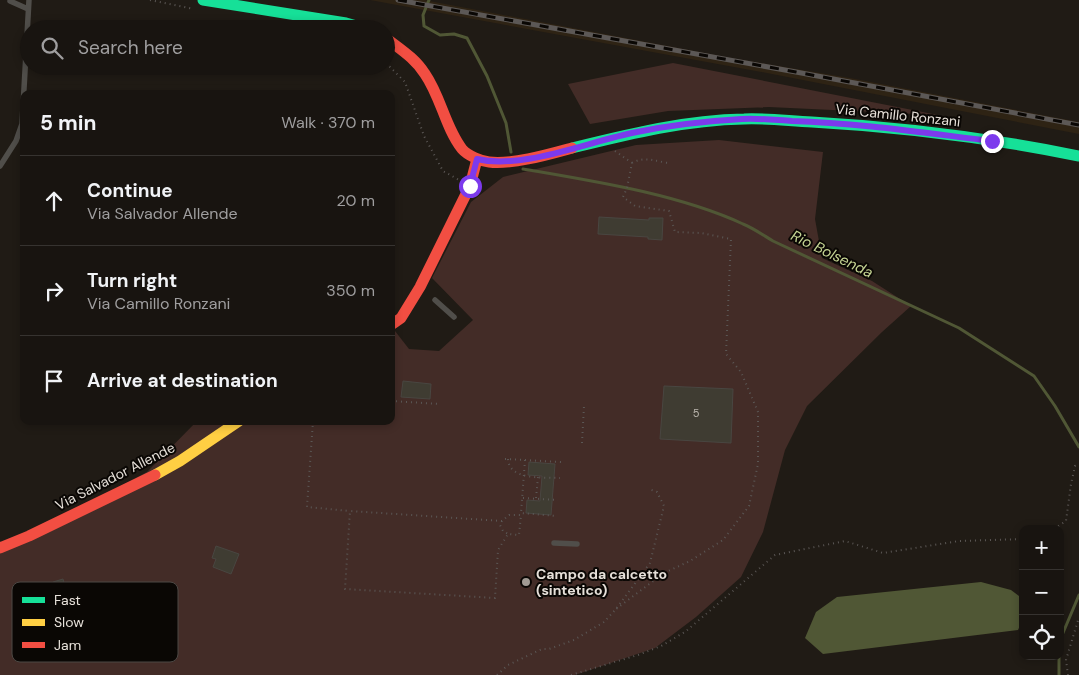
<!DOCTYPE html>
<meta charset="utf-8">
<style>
:root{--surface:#181410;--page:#211d19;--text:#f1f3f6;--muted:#9f9e9f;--line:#363330}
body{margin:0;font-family:"DM Sans",sans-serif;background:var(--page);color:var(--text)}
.controls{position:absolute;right:15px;bottom:15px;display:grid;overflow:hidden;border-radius:10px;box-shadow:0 2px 8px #0003}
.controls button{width:45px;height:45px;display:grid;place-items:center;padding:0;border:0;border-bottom:1px solid var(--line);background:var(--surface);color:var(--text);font:25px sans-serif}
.stop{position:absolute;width:15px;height:15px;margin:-11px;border:4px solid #7c3aed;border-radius:50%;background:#fff}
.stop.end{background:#7c3aed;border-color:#fff;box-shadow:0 1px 5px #0008}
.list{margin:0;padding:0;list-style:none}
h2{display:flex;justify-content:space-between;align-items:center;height:65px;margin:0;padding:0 20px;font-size:21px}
h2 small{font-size:16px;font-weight:400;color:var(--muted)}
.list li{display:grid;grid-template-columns:32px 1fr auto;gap:15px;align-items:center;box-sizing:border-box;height:90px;padding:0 20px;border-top:1px solid var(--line)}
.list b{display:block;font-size:19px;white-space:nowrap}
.list p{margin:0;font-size:16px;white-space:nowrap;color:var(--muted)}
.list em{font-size:16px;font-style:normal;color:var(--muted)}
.icon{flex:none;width:28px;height:28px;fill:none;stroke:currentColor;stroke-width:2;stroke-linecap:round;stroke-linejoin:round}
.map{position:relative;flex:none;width:1079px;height:675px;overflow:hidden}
.search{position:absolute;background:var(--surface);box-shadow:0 2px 8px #0003;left:20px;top:20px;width:375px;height:55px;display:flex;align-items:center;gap:12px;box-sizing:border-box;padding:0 18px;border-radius:28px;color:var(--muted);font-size:19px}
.panel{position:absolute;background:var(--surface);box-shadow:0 2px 8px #0003;left:20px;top:90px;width:375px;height:335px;border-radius:10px}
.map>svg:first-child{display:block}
</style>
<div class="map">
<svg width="1079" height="675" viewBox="0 0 1079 675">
<rect width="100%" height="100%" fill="#201b15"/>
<path fill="#2e2314" d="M370 0H424L731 58 850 78 1079 122V134L767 73Z"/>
<path fill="#432c27" d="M673 63 938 115 769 107 668 111 590 124 568 84Z
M719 140 823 152 815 219 822 258 872 281 911 306 882 332 807 406 785 450 763 532 741 577 696 617 655 648 575 675H0V541L7 547 147 472 197 421H391V334L395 331 409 349 439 351 473 320 432 278 471 202 503 177 636 145Z"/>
<path fill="#505735" d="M981 582 1011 590 1023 599V619L1018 630 823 654 805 638 816 612 837 597Z"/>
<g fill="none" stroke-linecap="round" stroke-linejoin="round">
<path stroke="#505735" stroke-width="3" d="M429 0 423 15 424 26 440 35 454 34 467 38 487 76 506 123 511 152
M523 169C593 181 678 194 743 224 753 228 763 235 773 241L959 328 1034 376 1055 406 1079 447
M1060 640 1079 595
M1059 675V656"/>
</g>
<path fill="#3f3c32" stroke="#494641" d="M599 217 649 220V218H663L662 240 648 239V237L598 234Z
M403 381 431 384 430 399 401 397Z
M664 386 733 389 731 443 660 439Z
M529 462 555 464 551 515 526 513 527 500 540 501 542 476 528 475Z
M216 546 239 554 231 574 213 567 216 559 212 558Z
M63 579 66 591 56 594 53 582Z"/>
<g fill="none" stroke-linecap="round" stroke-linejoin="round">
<path stroke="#5b5755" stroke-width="2" stroke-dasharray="1 4" stroke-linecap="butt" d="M150 0 194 9
M275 26 290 29
M386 63 405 82 424 136 443 171 459 180
M615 151 632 163 627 188 623 197 635 206 669 211 675 232 701 233 731 239 726 354 741 372 758 412V464L749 506 723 540 690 561 664 573 616 609
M632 163C644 156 655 161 668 163
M391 401 440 404
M313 421 307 507 350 511
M582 443 584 406
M505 459 561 462
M508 459C509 481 545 477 560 478
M525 460 521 513 556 516
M523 498 558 500
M536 498 538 477
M502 521 350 511 345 589 495 598 498 550 508 534 519 535 521 515H509L502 521 500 525 503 531 508 534
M1054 529 1066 521 1071 484 1075 466 1079 464
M497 675 508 665 542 649H549L574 640 604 622 616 609 650 563 664 506 657 492 649 489
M571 675 638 655 661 646 685 632 775 555 845 541 883 553 959 541 1023 539
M1068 675 1066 660 1079 617"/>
<path stroke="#504e4a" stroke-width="5.5" d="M10 1 28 9
M0 166 16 141 22 124 29 0
M435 300 454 317
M554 543 577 544"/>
<path stroke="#16e098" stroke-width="11" d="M203 0 346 23 367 29
M572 148C629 134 685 120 744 119 766 118 789 121 812 122 901 127 991 138 1079 156"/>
<path stroke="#ffcf43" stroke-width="11" d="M155 475 180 461 239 421"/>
<path stroke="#f24e42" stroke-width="11" d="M386 38C400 49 415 58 425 74 441 97 445 127 462 149 468 156 481 161 489 162 512 165 550 154 572 148
M391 325 401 318 420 287 470 186 477 159
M0 548 29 536 155 475"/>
<defs>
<path id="rail" d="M398 0 796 72 1079 125"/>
</defs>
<use href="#rail" stroke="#5c5856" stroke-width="5"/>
<use href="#rail" stroke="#0a0704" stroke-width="3" stroke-dasharray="9" stroke-linecap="butt"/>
</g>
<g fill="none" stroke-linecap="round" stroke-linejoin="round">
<path stroke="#7c3aed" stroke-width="6" d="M470 186 477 159C523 170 589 141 637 132 671 125 707 121 742 119 758 118 775 120 792 121 859 123 925 133 992 141"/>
</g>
<circle fill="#a19b94" stroke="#0a0704" stroke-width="2" cx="526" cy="582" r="5"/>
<g text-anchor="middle" stroke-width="4" stroke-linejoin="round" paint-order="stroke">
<g font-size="11" fill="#bcb7af">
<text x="696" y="417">5</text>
</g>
<g font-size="14" fill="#e6e0d9" stroke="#0a0704">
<text transform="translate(898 115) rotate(6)" y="5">Via Camillo Ronzani</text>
<text transform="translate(115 476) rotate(-27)" y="5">Via Salvador Allende</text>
</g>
<g font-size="14" font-weight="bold" fill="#e6e0d9" stroke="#0a0704" text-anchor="start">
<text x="536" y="579">Campo da calcetto<tspan x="536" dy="16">(sintetico)</tspan></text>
</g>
<g font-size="15" font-style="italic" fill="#c5d493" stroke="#0a0704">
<text transform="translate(832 254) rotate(26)" y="5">Rio Bolsenda</text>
</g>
</g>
<rect x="12" y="582" width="166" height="80" rx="8" fill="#0a0704" stroke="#4c4844" stroke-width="1"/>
<rect x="22" y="597" width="23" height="6" fill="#16e098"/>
<rect x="22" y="619" width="23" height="7" fill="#ffcf43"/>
<rect x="22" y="642" width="23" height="6" fill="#f24e42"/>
<g font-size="14" fill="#e6e0d9">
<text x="54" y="605">Fast</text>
<text x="54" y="627">Slow</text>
<text x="54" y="650">Jam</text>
</g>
</svg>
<div class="controls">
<button>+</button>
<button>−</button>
<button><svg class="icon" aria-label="locate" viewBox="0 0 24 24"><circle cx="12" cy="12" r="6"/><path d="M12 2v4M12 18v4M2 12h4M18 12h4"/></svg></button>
</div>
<div class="stop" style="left:470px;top:186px"></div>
<div class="stop end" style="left:992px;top:141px"></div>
<div class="search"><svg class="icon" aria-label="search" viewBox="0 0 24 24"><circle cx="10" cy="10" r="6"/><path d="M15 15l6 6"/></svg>Search here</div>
<section class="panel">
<h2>5 min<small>Walk · 370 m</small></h2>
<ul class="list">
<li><svg class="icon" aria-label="ahead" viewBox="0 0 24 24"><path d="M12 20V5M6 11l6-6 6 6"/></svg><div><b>Continue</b><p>Via Salvador Allende</p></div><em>20 m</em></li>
<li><svg class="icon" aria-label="right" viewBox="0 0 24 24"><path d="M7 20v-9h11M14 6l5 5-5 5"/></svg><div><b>Turn right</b><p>Via Camillo Ronzani</p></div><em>350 m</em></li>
<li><svg class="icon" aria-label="arrive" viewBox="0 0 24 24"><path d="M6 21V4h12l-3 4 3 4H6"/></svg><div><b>Arrive at destination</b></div></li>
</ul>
</section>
</div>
